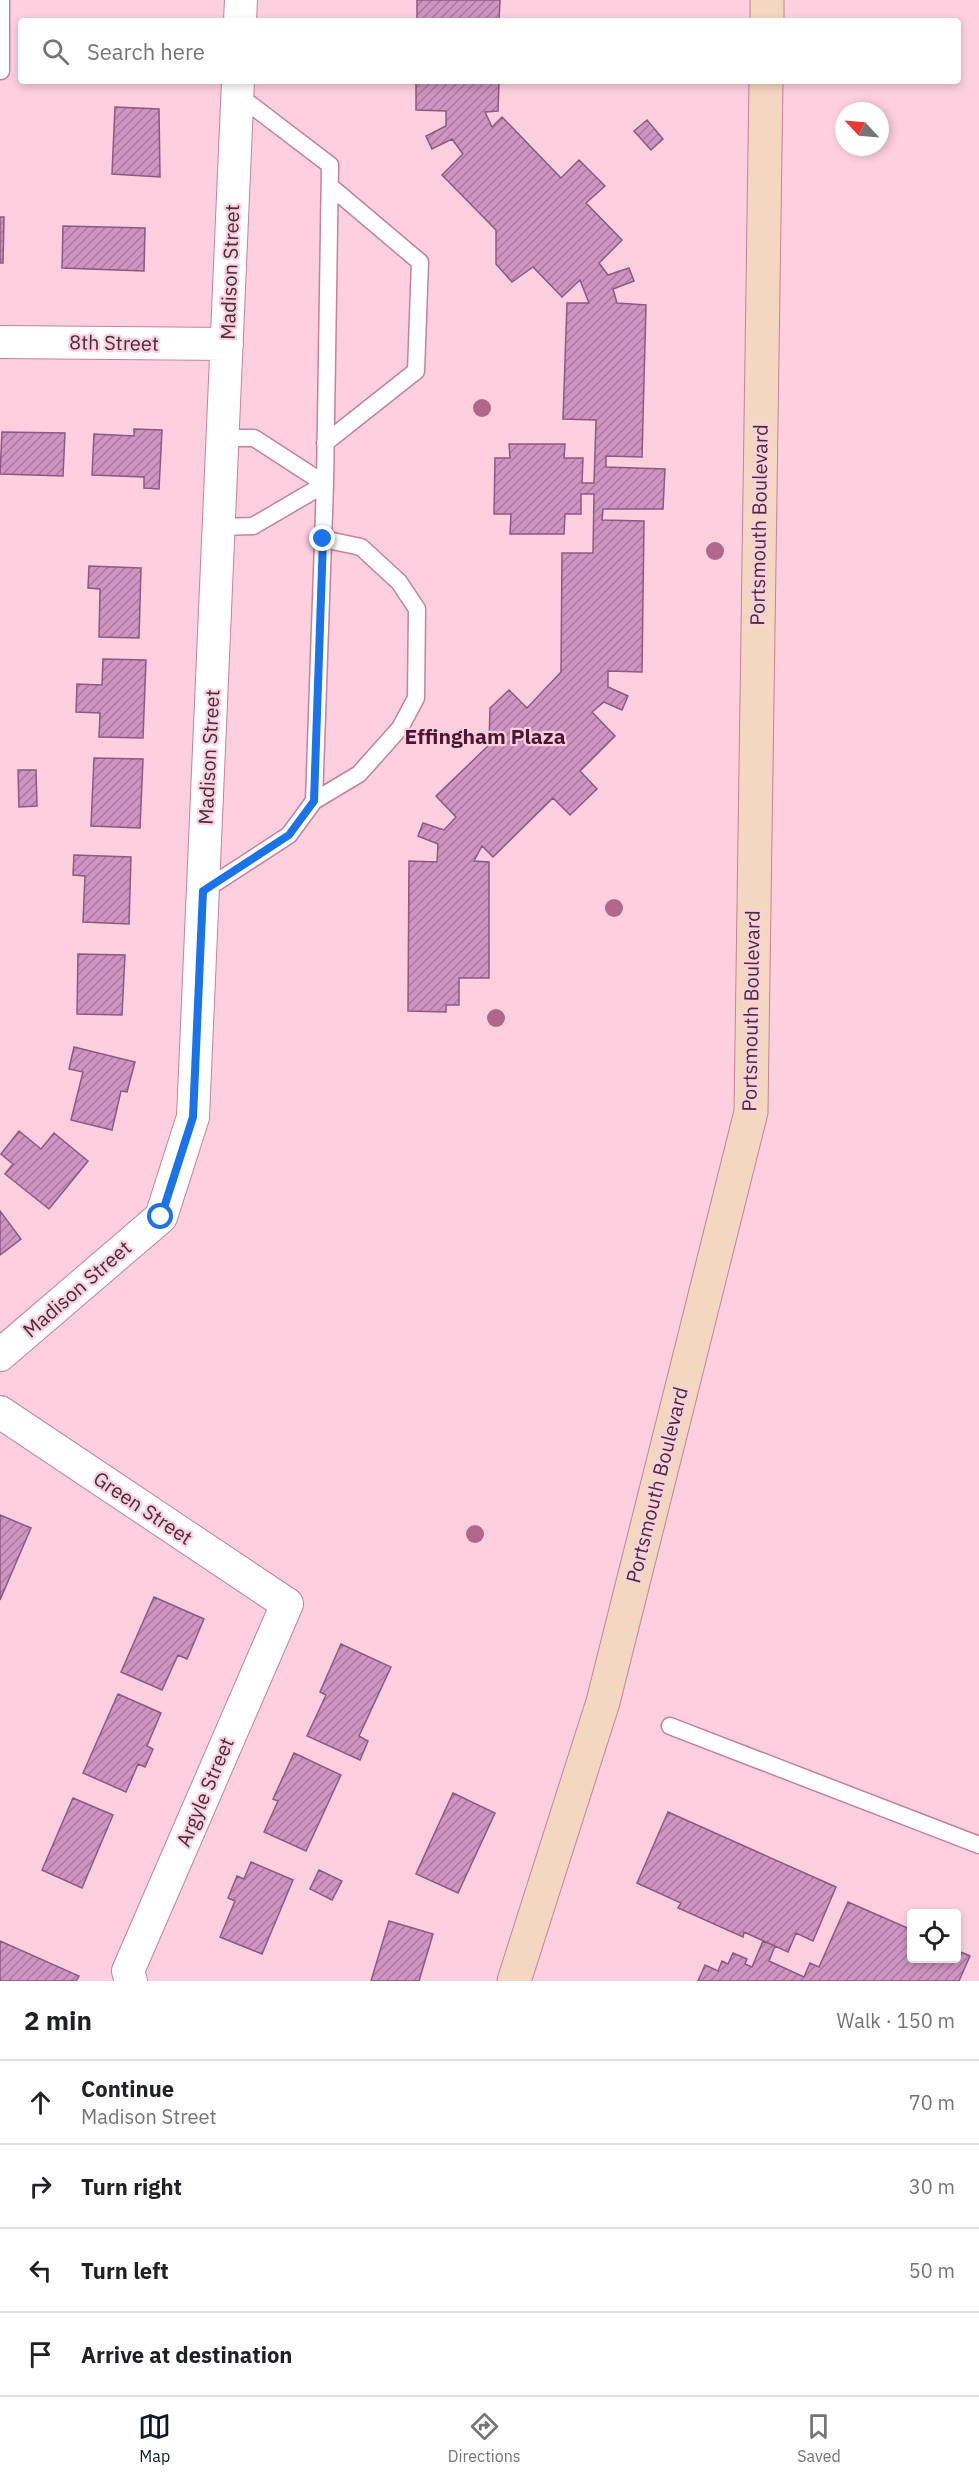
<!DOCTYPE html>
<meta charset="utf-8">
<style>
:root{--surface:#fff;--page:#f2f2f2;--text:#202124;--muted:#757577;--line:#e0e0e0;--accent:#111827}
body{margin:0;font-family:"IBM Plex Sans",sans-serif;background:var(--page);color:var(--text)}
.controls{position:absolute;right:18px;bottom:18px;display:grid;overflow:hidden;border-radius:6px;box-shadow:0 3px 9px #0003}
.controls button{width:54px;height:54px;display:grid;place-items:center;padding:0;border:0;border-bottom:2px solid var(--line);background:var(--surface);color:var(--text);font:30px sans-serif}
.compass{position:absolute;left:835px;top:102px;width:54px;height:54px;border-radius:50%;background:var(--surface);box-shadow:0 3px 9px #0003;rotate:296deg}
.stop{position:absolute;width:18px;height:18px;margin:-14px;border:4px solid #1a73e8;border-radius:50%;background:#fff}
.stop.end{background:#1a73e8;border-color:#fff;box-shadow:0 2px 6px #0008}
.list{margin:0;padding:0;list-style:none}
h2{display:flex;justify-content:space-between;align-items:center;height:78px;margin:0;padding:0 24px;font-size:26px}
h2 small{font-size:20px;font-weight:400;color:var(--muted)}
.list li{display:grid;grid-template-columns:39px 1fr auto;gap:18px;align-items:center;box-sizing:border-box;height:84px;padding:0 24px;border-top:2px solid var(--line)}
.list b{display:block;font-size:22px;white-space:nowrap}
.list p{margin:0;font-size:20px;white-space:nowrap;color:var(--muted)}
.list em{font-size:20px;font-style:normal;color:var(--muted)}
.icon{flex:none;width:33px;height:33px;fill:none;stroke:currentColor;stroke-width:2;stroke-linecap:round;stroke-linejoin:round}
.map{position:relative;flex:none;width:979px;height:1981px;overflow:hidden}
.search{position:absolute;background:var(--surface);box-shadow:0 3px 9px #0003;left:18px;right:18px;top:18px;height:66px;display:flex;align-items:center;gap:15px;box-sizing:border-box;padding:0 21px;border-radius:6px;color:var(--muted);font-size:22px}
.sheet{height:414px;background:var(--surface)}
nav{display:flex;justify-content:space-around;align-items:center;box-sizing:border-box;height:84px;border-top:2px solid var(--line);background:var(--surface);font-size:16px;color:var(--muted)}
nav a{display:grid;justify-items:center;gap:3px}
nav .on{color:var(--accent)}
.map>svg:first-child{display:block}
</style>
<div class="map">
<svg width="979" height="1981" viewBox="0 0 979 1981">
<defs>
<pattern id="building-hatch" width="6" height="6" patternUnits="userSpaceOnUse" patternTransform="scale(1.5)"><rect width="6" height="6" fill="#cf94c1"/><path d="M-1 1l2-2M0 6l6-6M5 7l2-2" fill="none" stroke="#aa799e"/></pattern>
</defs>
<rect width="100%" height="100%" fill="#fdcfdf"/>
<path fill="url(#building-hatch)" stroke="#8e5882" stroke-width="1.5" d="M417 0H500L499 21H417Z
M416 81H499L498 111 485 112 492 127 502 117 561 178 579 160 605 186 586 203 622 240 599 263 608 275 629 268 634 281 613 289 617 303 646 305 642 457 606 456V467L665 469 663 509H603L602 520 644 521 642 672 608 671V687L628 696 622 710 604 702 592 712 615 736 580 771 597 789 570 815 553 798 493 857 482 846 474 861 489 862V978H459V1005H446V1012L408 1011 409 861 437 862 438 844 418 836 423 823 444 830 456 817 436 796 489 745 490 708 509 690 527 708 561 672 562 553H593L594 494H581V514H565L564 534H510L511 514H494L495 458H510L509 444H565L564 458H583L582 483H594L596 420 563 419 567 303H589L580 280 562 297 533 267 512 282 496 264V230L442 175 463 154 452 139 432 149 426 136 446 126V111L416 110Z
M115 107 159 109 160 177 112 174Z
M647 120 663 139 651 150 634 131Z
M0 217H4L3 263H0Z
M63 226 145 228 144 271 62 268Z
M134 429 162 430 159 489 144 488V477L92 475 94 434 134 436Z
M2 432 65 433 63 476 0 474Z
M89 566 141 568 139 638 99 637 100 589 88 588Z
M103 659 146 660 143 738 99 737 100 713 76 712 77 684 102 685Z
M94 758 143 759 140 828 91 826Z
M18 770H36L37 806 19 807Z
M74 855 131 857 129 924 83 922 85 876 73 875Z
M78 954 125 955 122 1015 77 1014Z
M74 1047 135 1062 127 1092 121 1091 112 1130 71 1120 83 1072 69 1069Z
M19 1131 41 1149 54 1133 88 1161 49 1209 5 1174 13 1164 1 1154Z
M0 1211 21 1239 0 1255Z
M0 1515 31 1528 0 1600Z
M154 1597 204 1619 187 1659 178 1655 162 1690 121 1672Z
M341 1644 391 1667 359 1736 368 1741 360 1760 307 1736 326 1695 320 1692Z
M118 1694 161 1713 147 1746 153 1749 145 1767 138 1764 126 1792 83 1773Z
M294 1753 341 1775 306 1851 264 1832 278 1801 273 1799Z
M453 1793 495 1813 458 1893 416 1874Z
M73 1798 113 1815 82 1888 42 1870Z
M668 1812 836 1887 813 1941 796 1933 788 1952 744 1932 743 1937 678 1908 681 1903 637 1883Z
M251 1862 293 1880 262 1954 220 1937 235 1901 228 1898 237 1876 244 1879Z
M319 1870 342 1881 332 1900 310 1889Z
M848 1902 912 1930V1958H956V1950L970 1956 959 1981H698L705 1965 718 1971 722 1961 728 1964 733 1953 747 1959 745 1964 752 1967 763 1941 775 1946 769 1961 804 1977 810 1963 819 1967Z
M389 1921 433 1934 419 1981H371Z
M0 1941 79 1976 76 1981H0Z"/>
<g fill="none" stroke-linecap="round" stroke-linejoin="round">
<defs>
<path id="service" d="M1 71V0
M325 443 416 371 420 262 330 186
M219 527 253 526 325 484 254 438H223
M314 801 359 774 400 728 416 698 417 609 399 582 361 547 323 539
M203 891 289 835 314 801 325 484 330 165 238 95
M670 1726 979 1845"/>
<path id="minor" d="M240 21 241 0
M0 342 227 344
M0 1355 161 1217 193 1117 238 81
M0 1412 287 1604 128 1971 131 1981"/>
<path id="secondary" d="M767 21V0
M514 1981 603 1702 751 1112 766 81"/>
</defs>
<use href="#service" stroke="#c7819b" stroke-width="19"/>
<use href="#minor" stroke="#c7819b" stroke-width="34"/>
<use href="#secondary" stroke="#c7819b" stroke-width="35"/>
<use href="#service" stroke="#fff" stroke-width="16"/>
<use href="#minor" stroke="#fff" stroke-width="32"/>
<use href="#secondary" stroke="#f4d7c1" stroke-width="33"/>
</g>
<g fill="#b1678a">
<circle cx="482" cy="408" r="9"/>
<circle cx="715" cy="551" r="9"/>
<circle cx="614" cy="908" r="9"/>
<circle cx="496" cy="1018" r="9"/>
<circle cx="475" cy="1534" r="9"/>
</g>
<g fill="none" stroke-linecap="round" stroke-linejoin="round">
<path stroke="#1a73e8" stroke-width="8" d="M161 1217 193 1117 203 891 289 835 314 801 323 539"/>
</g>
<g text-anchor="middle" stroke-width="4.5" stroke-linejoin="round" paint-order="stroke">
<g font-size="20" fill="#4b2d38" stroke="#fdcfdf">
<text transform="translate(230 272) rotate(-88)" y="7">Madison Street</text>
<text transform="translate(114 343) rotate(1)" y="7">8th Street</text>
<text transform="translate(759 525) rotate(-89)" y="7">Portsmouth Boulevard</text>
<text transform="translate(209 757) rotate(-87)" y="7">Madison Street</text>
<text transform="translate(751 1011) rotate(-89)" y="7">Portsmouth Boulevard</text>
<text transform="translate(77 1289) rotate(-41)" y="7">Madison Street</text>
<text transform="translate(657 1485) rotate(-76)" y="7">Portsmouth Boulevard</text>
<text transform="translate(143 1508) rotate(34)" y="7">Green Street</text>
<text transform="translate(205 1792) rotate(-67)" y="7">Argyle Street</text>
</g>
<g font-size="21" font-weight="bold" fill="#4f1530" stroke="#fdcfdf">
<text x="485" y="744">Effingham Plaza</text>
</g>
</g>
</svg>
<div class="controls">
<button><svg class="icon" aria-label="locate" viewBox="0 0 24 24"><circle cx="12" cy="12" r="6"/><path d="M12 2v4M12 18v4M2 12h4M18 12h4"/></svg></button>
</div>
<svg class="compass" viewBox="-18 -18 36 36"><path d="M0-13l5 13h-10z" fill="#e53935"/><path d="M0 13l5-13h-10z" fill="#757577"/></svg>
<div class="stop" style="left:161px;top:1217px"></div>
<div class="stop end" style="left:323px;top:539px"></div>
<div class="search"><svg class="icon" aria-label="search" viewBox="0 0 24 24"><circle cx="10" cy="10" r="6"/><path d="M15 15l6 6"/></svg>Search here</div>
</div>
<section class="sheet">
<h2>2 min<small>Walk · 150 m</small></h2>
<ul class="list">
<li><svg class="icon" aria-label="ahead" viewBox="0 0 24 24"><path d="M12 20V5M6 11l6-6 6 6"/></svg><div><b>Continue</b><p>Madison Street</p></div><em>70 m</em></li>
<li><svg class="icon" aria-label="right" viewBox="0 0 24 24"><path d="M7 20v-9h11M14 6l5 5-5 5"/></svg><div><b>Turn right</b></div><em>30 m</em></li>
<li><svg class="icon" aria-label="left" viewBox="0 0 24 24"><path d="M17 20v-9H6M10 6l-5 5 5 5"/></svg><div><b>Turn left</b></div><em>50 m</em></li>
<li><svg class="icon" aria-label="arrive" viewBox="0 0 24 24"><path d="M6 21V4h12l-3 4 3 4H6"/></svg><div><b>Arrive at destination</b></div></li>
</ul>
</section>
<nav>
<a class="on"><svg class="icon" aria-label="map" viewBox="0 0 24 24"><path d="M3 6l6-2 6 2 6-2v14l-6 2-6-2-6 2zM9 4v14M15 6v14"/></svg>Map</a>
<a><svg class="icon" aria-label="directions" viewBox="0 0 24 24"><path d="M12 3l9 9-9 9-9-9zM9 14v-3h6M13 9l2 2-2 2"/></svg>Directions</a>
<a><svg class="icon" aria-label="saved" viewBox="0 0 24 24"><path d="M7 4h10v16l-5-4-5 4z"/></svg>Saved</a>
</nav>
